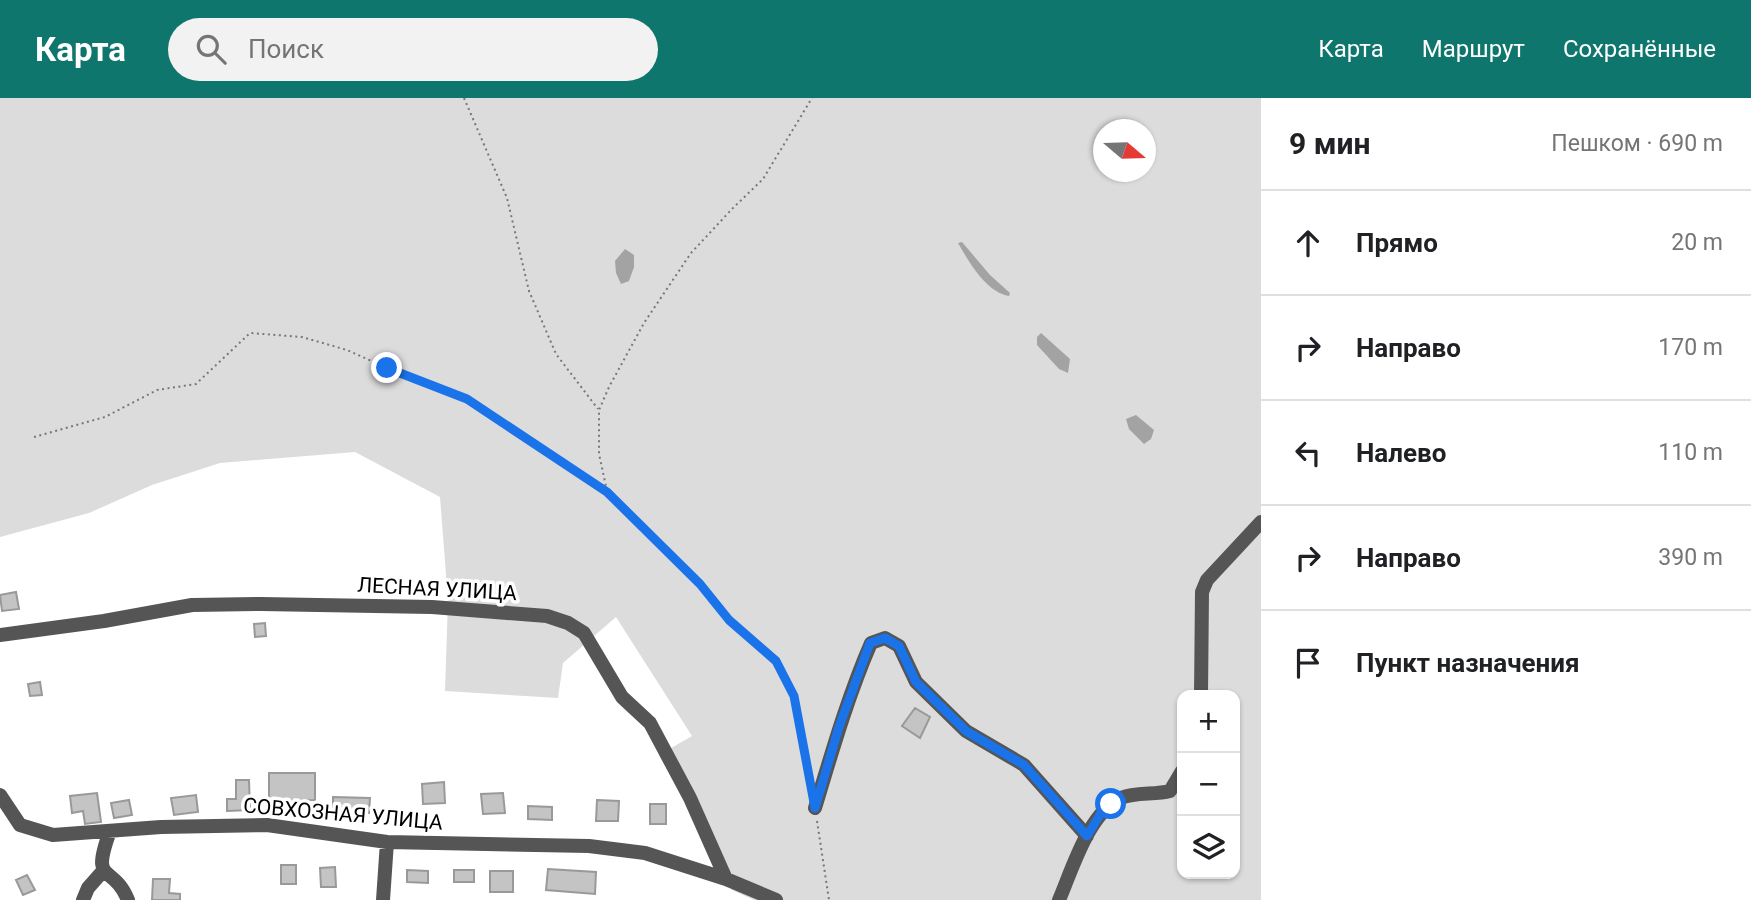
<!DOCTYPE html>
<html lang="ru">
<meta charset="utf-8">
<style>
:root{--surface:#fff;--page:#f2f2f2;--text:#202124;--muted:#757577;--line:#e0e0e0;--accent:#0f766e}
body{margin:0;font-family:Roboto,sans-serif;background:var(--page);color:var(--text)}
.controls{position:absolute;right:21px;bottom:21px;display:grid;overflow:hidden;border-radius:14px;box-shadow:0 2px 5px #0004}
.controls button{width:63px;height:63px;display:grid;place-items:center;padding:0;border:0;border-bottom:2px solid var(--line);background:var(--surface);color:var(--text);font:35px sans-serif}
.compass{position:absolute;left:1093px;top:21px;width:63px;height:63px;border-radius:50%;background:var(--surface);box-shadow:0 2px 5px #0004;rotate:109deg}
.stop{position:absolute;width:21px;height:21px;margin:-16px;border:5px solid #1a73e8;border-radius:50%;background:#fff}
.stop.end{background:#1a73e8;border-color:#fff;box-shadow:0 2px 7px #0008}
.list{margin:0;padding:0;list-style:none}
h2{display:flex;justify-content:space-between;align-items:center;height:91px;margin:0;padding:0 28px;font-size:30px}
h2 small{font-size:23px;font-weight:400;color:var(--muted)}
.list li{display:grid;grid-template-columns:46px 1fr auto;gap:21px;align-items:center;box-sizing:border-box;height:105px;padding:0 28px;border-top:2px solid var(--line)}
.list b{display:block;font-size:26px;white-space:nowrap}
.list em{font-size:23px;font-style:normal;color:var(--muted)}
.icon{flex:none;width:38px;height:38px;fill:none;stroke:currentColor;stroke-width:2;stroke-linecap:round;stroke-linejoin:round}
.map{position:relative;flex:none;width:1261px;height:802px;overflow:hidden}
header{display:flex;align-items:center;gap:42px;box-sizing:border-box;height:98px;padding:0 35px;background:var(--accent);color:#fff}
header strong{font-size:33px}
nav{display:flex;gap:38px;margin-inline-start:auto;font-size:24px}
.search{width:490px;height:63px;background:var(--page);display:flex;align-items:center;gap:18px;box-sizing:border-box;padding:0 24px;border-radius:38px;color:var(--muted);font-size:26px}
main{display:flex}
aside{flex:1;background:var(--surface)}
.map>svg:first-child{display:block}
</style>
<header>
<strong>Карта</strong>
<div class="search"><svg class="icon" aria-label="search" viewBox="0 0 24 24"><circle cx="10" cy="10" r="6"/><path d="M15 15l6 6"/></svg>Поиск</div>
<nav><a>Карта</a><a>Маршрут</a><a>Сохранённые</a></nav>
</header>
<main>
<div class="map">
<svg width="1261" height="802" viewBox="0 0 1261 802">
<rect width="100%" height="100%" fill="#fff"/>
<path fill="#dcdcdc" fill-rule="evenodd" d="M0 0H1261V802H754L732 792 709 755 685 702 659 657 692 638 616 519 563 565 558 600 445 593 448 502 440 399 355 354 220 365 152 387 89 415 0 439ZM1104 32H1146V74H1104ZM1182 597H1235V776H1182Z"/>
<path fill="#a3a3a3" d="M962 144 990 177 1010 195 1009 198C986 194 969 164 958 145Z
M625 151 634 157V169L629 183 621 186 616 175 615 163Z
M1041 235 1070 261 1068 275 1059 271 1037 247V239Z
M1136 317 1154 332 1151 341 1144 346 1129 331 1126 321Z"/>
<path fill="#c4c4c4" stroke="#999" stroke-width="2" d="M16 494 19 511 2 513 0 497Z
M265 525 266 538 255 539 254 526Z
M40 584 42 597 30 598 28 586Z
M915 610 930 619 920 640 902 628Z
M269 675H315V702L269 703Z
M236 682H249L250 712 227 713V701H236Z
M444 684 445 705 423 706 422 686Z
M97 695 101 724 85 726 83 713 72 715 70 698Z
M503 695 505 715 483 716 481 696Z
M196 697 198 714 174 717 171 700Z
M333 699 370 700 369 715 333 714Z
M129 702 132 717 114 720 111 705Z
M597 702 619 703 618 723H596Z
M650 706H666V726H650Z
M528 708 552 709V722L528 721Z
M281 767H296V786H281Z
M335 769 336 789H321L320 770Z
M548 771 596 774 595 796 546 792Z
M407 772 428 773V785L407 784Z
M454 772H474V784H454Z
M490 773H513V794H490Z
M27 777 35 792 23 797 16 782Z
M153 781H170L169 795 180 796V802H152Z"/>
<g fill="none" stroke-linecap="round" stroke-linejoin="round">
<path stroke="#777" stroke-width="2" stroke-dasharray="2 3.5" stroke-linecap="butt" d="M464 0 507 100 529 193 556 256 598 311
M34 339 105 319 157 292 196 286 250 235 302 239 347 252 387 270 467 301 607 394 700 486 729 522 776 563 794 598 810 680
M607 393 599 356V312L609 289 644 225 691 155 732 111 763 81 812 0
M817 723 829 802"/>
<path stroke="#555" stroke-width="14" d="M0 537 104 523 192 507 261 506 432 509 547 518 568 525 584 535 622 599 650 625 690 700 726 781
M1201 597 1202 494 1207 482 1261 424
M0 697 20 727 53 737 161 729 267 727 387 744 589 748 645 755 726 781 776 802
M815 710C832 654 848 598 871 545L885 540 899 548 916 584 966 633 1024 667 1087 738
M110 733C90 788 112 764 128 802
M83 802 88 790 103 773
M383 802 387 744
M1059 802C1072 772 1089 714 1121 700 1135 694 1155 697 1170 693L1182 673"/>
</g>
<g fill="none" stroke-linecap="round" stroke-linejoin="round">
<path stroke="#1a73e8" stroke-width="9" d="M387 270 467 301 607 394 700 486 729 522 776 563 794 598 815 710 839 629 870 545 885 540 899 548 916 584 966 633 1024 667 1087 738 1101 715 1111 706"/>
</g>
<g text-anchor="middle" stroke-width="7" stroke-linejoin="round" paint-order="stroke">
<g font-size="21" fill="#000" stroke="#fff">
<text transform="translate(437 491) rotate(3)" y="7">ЛЕСНАЯ УЛИЦА</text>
<text transform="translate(343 716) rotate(5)" y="7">СОВХОЗНАЯ УЛИЦА</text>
</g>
</g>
</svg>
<div class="controls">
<button>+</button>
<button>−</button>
<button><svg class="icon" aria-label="layers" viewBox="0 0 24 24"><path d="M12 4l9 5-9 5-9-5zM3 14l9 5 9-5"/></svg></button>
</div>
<svg class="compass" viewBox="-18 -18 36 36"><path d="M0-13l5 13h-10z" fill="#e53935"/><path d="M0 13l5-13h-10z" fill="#757577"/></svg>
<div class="stop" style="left:1111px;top:706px"></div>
<div class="stop end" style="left:387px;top:270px"></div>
</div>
<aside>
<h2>9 мин<small>Пешком · 690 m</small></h2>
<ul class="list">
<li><svg class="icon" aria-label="ahead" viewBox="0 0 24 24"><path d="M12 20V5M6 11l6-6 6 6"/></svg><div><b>Прямо</b></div><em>20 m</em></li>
<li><svg class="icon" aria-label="right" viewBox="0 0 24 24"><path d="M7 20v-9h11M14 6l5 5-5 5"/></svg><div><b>Направо</b></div><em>170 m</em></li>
<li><svg class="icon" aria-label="left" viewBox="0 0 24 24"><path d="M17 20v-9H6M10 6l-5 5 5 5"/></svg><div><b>Налево</b></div><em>110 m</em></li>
<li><svg class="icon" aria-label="right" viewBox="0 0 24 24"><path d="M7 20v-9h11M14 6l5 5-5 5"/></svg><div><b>Направо</b></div><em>390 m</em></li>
<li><svg class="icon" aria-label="arrive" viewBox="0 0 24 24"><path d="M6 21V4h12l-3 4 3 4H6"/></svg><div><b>Пункт назначения</b></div></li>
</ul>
</aside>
</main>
